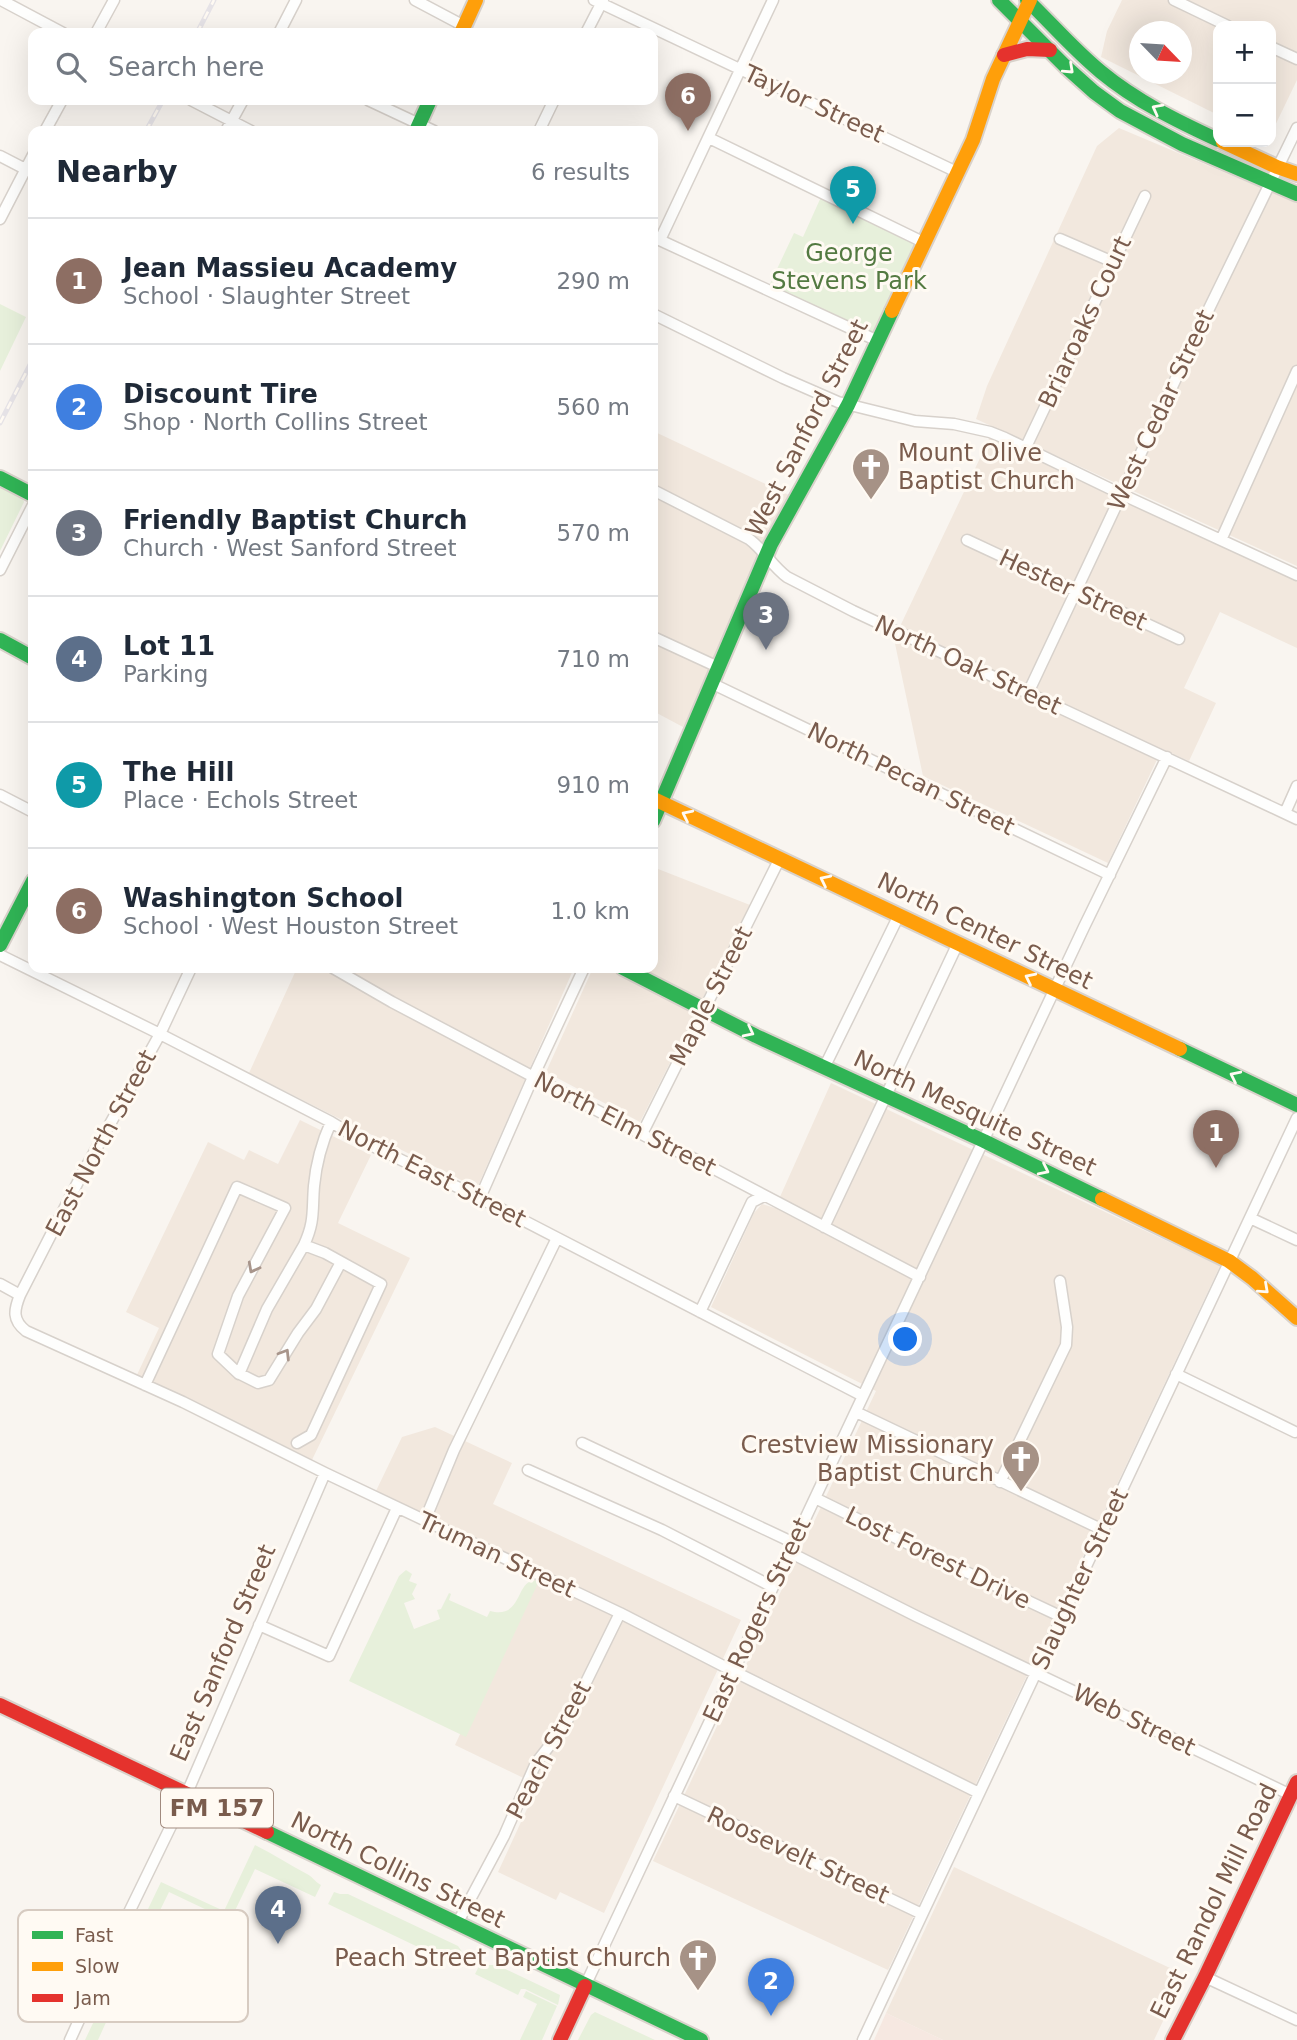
<!DOCTYPE html>
<meta charset="utf-8">
<style>
:root{--surface:#fff;--page:#f6f6f7;--text:#1f2937;--muted:#747a83;--line:#e0e1e3;--accent:#0b8043}
body{margin:0;font-family:"DejaVu Sans",sans-serif;background:var(--page);color:var(--text)}
.controls{position:absolute;right:21px;top:21px;display:grid;overflow:hidden;border-radius:14px;box-shadow:0 7px 28px #0002}
.controls button{width:63px;height:63px;display:grid;place-items:center;padding:0;border:0;border-bottom:2px solid var(--line);background:var(--surface);color:var(--text);font:35px sans-serif}
.compass{position:absolute;left:1129px;top:21px;width:63px;height:63px;border-radius:50%;background:var(--surface);box-shadow:0 7px 28px #0002;rotate:115deg}
.you{position:absolute;left:906px;top:1340px;width:24px;height:24px;margin:-18px;border:5px solid #fff;border-radius:50%;background:#1a73e8;box-shadow:0 0 0 10px #1a73e833}
.badge{display:grid;place-items:center;width:46px;height:46px;border-radius:50%;background:var(--accent);color:#fff;font-size:23px;font-weight:700}
.pin{position:absolute;translate:-50% -58px;filter:drop-shadow(0 2px 4px #0008)}
.pin::after{content:'';position:absolute;top:37px;width:24px;height:21px;background:inherit;clip-path:polygon(0 0,100% 0,50% 100%)}
.list{margin:0;padding:0;list-style:none}
h2{display:flex;justify-content:space-between;align-items:center;height:91px;margin:0;padding:0 28px;font-size:30px}
h2 small{font-size:23px;font-weight:400;color:var(--muted)}
.list li{display:grid;grid-template-columns:46px 1fr auto;gap:21px;align-items:center;box-sizing:border-box;height:126px;padding:0 28px;border-top:2px solid var(--line)}
.list b{display:block;font-size:26px;white-space:nowrap}
.list p{margin:0;font-size:23px;white-space:nowrap;color:var(--muted)}
.list em{font-size:23px;font-style:normal;color:var(--muted)}
.icon{flex:none;width:38px;height:38px;fill:none;stroke:currentColor;stroke-width:2;stroke-linecap:round;stroke-linejoin:round}
.map{position:relative;flex:none;width:1297px;height:2040px;overflow:hidden}
.search{position:absolute;background:var(--surface);box-shadow:0 7px 28px #0002;left:28px;top:28px;width:630px;height:77px;display:flex;align-items:center;gap:18px;box-sizing:border-box;padding:0 24px;border-radius:14px;color:var(--muted);font-size:26px}
.panel{position:absolute;background:var(--surface);box-shadow:0 7px 28px #0002;left:28px;top:126px;width:630px;height:847px;border-radius:14px}
.map>svg:first-child{display:block}
</style>
<div class="map">
<svg width="1297" height="2040" viewBox="0 0 1297 2040">
<rect width="100%" height="100%" fill="#f9f5f0"/>
<path fill="#f2e8de" fill-rule="evenodd" d="M1122 0H1297V80L1271 134V26H1218V115L1101 57 1107 31ZM1140 32H1182V74H1140Z
M1119 128 1297 203V566L976 419 987 386 1097 146Z
M653 431 789 495 683 727 653 711Z
M991 435 1297 580V648L1220 612 1184 688 1216 703 1189 761 1162 749 1108 863 923 776 894 639Z
M653 867 750 905 640 1122 546 1072 593 968H653Z
M297 968H574L477 1188 249 1073Z
M831 1083 1220 1266 888 1970 653 1861 876 1391 711 1307 754 1213 762 1204 775 1208Z
M300 1120 371 1155 338 1223 410 1258 310 1464 135 1379 159 1328 126 1312 208 1142 244 1160 249 1150 278 1164Z
M435 1427 512 1463 493 1504 741 1620 604 1913 560 1892 556 1900 498 1872 538 1785 455 1745 537 1568 375 1493 402 1437Z
M954 1867 1185 1975 1154 2040H943L886 2013Z"/>
<path fill="#f6e8e1" d="M886 2013 943 2040H874Z"/>
<path fill="#e7f0db" d="M821 197 917 242 874 335 769 286 794 233 803 237Z
M0 304 26 317 0 371Z
M0 483 21 494 24 502 0 551Z
M406 1570 412 1574 409 1581 417 1584 412 1594 415 1599 404 1603 414 1629 440 1619 437 1610 441 1609 449 1593 451 1594 449 1600 487 1617 490 1611C525 1620 514 1576 539 1581L466 1737 349 1681 399 1576Z
M255 1845C273 1854 290 1865 307 1874 313 1877 315 1882 321 1885L315 1897 255 1869 230 1921 169 1892 121 1990 117 1991 111 1986 161 1882 224 1911Z
M334 1892 340 1894H348L458 1946 463 1953 468 1956 462 1968 328 1904Z
M481 1962 487 1965H497L560 1995 558 2005 525 1989H521L518 1995 475 1974Z
M526 1991 557 2006 542 2040H520L537 2004 523 1997Z
M104 2000 113 2002V2007L98 2040H85Z
M595 2012 655 2040H578L591 2015Z"/>
<g fill="none" stroke-linecap="round" stroke-linejoin="round">
<defs>
<path id="street" d="M1 0 63 33
M415 0 464 26
M594 0 959 173
M1174 0 1228 26
M96 33 114 0
M279 33 296 0
M586 33 603 0
M1271 47 1297 59
M191 100 251 131
M368 100 434 131
M45 131 62 100
M226 131 243 100
M539 131 554 100
M709 138 925 243
M0 156 33 173
M0 219 33 155
M653 237 878 341
M1060 239 1113 262
M660 240 773 0
M653 314 783 378 838 402 915 421 954 424 990 432 1005 438 1121 494 1297 575
M1025 449 1145 196
M653 490 749 539C764 550 772 566 787 577L853 611 1297 819
M967 540 1179 639
M1221 540 1297 371
M0 570 33 505
M653 637 718 667
M711 683 1110 875
M1028 693 1203 321 1297 128
M0 795 33 812
M1285 813 1297 786
M0 955 160 1034 331 1122 364 1142 480 1198 863 1396
M191 968 160 1034 80 1178 20 1295C14 1310 12 1320 26 1331L183 1402 325 1473 620 1613 733 1671 979 1793
M333 968 392 1002 651 1139 701 1162 920 1277
M824 1068 899 915
M642 1134 780 858
M480 1198 533 1077 584 968
M1250 1218 1297 1240
M824 1227 958 943
M0 1284 20 1295
M700 1312 752 1202 764 1196
M239 1374 267 1309 304 1245
M1176 1374 1295 1432
M145 1385 237 1187 285 1208 238 1296 218 1354 238 1373 258 1383 269 1380 298 1333 316 1309 341 1262
M856 1412 1103 1530
M297 1443 311 1435 381 1284 325 1253 304 1245C315 1221 312 1211 314 1186 316 1164 322 1142 331 1122
M582 1443 794 1543
M528 1470 662 1530 773 1587
M1000 1482 1066 1345 1067 1327 1060 1281
M815 1498 945 1562 1062 1617
M425 1520 454 1450 557 1238
M789 1552 916 1616 1291 1795
M259 1625 329 1656 397 1508
M674 1796 922 1914
M457 1924 504 1836 536 1763 564 1727 620 1613
M1205 1977 1297 2020
M585 1986 1084 927 1167 757
M70 2040 116 1939 187 1793 325 1473
M863 2040 1297 1118"/>
<path id="fast" d="M999 0 1066 67 1094 92 1120 111 1182 144 1297 194
M1027 0C1052 24 1074 50 1101 72 1136 101 1177 121 1218 140
M416 131 430 100
M0 478 33 495
M0 640 33 658
M653 821 771 544 848 405 892 311
M0 945 33 881
M623 968 756 1036 984 1141 1102 1199
M1180 1049 1297 1105
M267 1832 701 2040"/>
<path id="slow" d="M461 33 476 0
M1223 142 1277 167 1297 174
M892 311 973 140 993 79 1030 0
M654 799 1180 1049
M1102 1199 1229 1261 1252 1278 1297 1318"/>
<path id="jam" d="M1004 55 1027 49 1050 50
M0 1705 267 1832
M560 2040 585 1986
M1173 2040 1205 1977 1297 1782"/>
</defs>
<use href="#street" stroke="#d7d1cb" stroke-width="13"/>
<use href="#fast" stroke="#d9d2cb" stroke-width="18"/>
<use href="#slow" stroke="#d9d2cb" stroke-width="18"/>
<use href="#jam" stroke="#d9d2cb" stroke-width="18"/>
<use href="#street" stroke="#fefefd" stroke-width="10"/>
<use href="#fast" stroke="#30b455" stroke-width="14"/>
<use href="#slow" stroke="#ff9f0a" stroke-width="14"/>
<use href="#jam" stroke="#e5322d" stroke-width="14"/>
<defs>
<path id="rail" d="M197 33 214 0
M146 131 163 100
M0 423 33 359"/>
</defs>
<use href="#rail" stroke="#e6e3e7" stroke-width="5"/>
<use href="#rail" stroke="#fffaf3" stroke-width="2.5" stroke-dasharray="8" stroke-linecap="butt"/>
</g>
<defs><path id="oneway-chevron" d="M-2-3.5L2.5 0L-2 3.5" fill="none" stroke-width="1.6" stroke-linecap="round" stroke-linejoin="round" transform="scale(1.75)"/></defs>
<g stroke="#fffaf3">
<use href="#oneway-chevron" transform="translate(1069 69) rotate(43)"/>
<use href="#oneway-chevron" transform="translate(1157 109) rotate(-152)"/>
<use href="#oneway-chevron" transform="translate(687 815) rotate(-154)"/>
<use href="#oneway-chevron" transform="translate(825 880) rotate(-154)"/>
<use href="#oneway-chevron" transform="translate(1030 978) rotate(-154)"/>
<use href="#oneway-chevron" transform="translate(749 1032) rotate(27)"/>
<use href="#oneway-chevron" transform="translate(1235 1076) rotate(-154)"/>
<use href="#oneway-chevron" transform="translate(1044 1170) rotate(26)"/>
<use href="#oneway-chevron" transform="translate(1264 1289) rotate(42)"/>
</g>
<g stroke="#a8958b">
<use href="#oneway-chevron" transform="translate(253 1268) rotate(118)"/>
<use href="#oneway-chevron" transform="translate(285 1354) rotate(-58)"/>
</g>
<defs>
<symbol id="church-pin" viewBox="-11 -11 22 30"><path d="M0 17L-7.5 6A9.5 9.5 0 1 1 7.5 6Z" fill="#a69286" stroke="#fffaf3"/><path d="M-1.2-6h2.4v3.5h3.3v2.4h-3.3V6h-2.4V-.1h-3.3v-2.4h3.3Z" fill="#fff"/></symbol>
</defs>
<g fill-rule="evenodd">
<use href="#church-pin" x="849" y="445" width="44" height="60"/>
<use href="#church-pin" x="999" y="1437" width="44" height="60"/>
<use href="#church-pin" x="676" y="1936" width="44" height="60"/>
</g>
<g text-anchor="middle" stroke-width="6" stroke-linejoin="round" paint-order="stroke">
<rect fill="#fffaf3" stroke="#a28b7f" stroke-width="2" x="161" y="1788.5" width="112" height="39" rx="5"/>
<g font-size="23" font-weight="bold" fill="#7a5c4d">
<text x="217" y="1816">FM 157</text>
</g>
<g font-size="24" fill="#7a5c4d" stroke="#fffaf3">
<text transform="translate(814 104) rotate(25)" y="8">Taylor Street</text>
<text transform="translate(1085 322) rotate(-65)" y="8">Briaroaks Court</text>
<text transform="translate(1161 410) rotate(-65)" y="8">West Cedar Street</text>
<text transform="translate(807 428) rotate(-63)" y="8">West Sanford Street</text>
<text transform="translate(1073 590) rotate(25)" y="8">Hester Street</text>
<text transform="translate(968 665) rotate(25)" y="8">North Oak Street</text>
<text transform="translate(911 779) rotate(26)" y="8">North Pecan Street</text>
<text transform="translate(985 931) rotate(26)" y="8">North Center Street</text>
<text transform="translate(711 996) rotate(-63)" y="8">Maple Street</text>
<text transform="translate(975 1113) rotate(25)" y="8">North Mesquite Street</text>
<text transform="translate(625 1124) rotate(27)" y="8">North Elm Street</text>
<text transform="translate(101 1143) rotate(-62)" y="8">East North Street</text>
<text transform="translate(432 1174) rotate(27)" y="8">North East Street</text>
<text transform="translate(497 1555) rotate(25)" y="8">Truman Street</text>
<text transform="translate(938 1558) rotate(26)" y="8">Lost Forest Drive</text>
<text transform="translate(1080 1579) rotate(-65)" y="8">Slaughter Street</text>
<text transform="translate(757 1620) rotate(-65)" y="8">East Rogers Street</text>
<text transform="translate(223 1653) rotate(-67)" y="8">East Sanford Street</text>
<text transform="translate(1134 1720) rotate(26)" y="8">Web Street</text>
<text transform="translate(549 1750) rotate(-62)" y="8">Peach Street</text>
<text transform="translate(798 1855) rotate(25)" y="8">Roosevelt Street</text>
<text transform="translate(398 1870) rotate(26)" y="8">North Collins Street</text>
<text transform="translate(1214 1901) rotate(-64)" y="8">East Randol Mill Road</text>
</g>
<g font-size="24" fill="#537a41" stroke="#fffaf3">
<text x="849" y="261">George<tspan x="849" dy="28">Stevens Park</tspan></text>
</g>
<g font-size="24" fill="#7a5c4d" stroke="#fffaf3" text-anchor="end">
<text x="898" y="461" text-anchor="start">Mount Olive<tspan x="898" dy="28">Baptist Church</tspan></text>
<text x="994" y="1453">Crestview Missionary<tspan x="994" dy="28">Baptist Church</tspan></text>
<text x="671" y="1966">Peach Street Baptist Church</text>
</g>
</g>
<rect x="18" y="1910" width="230" height="112" rx="10" fill="#fffaf3" stroke="#d7cbc1" stroke-width="2"/>
<rect x="32" y="1931" width="31" height="8" fill="#30b455"/>
<rect x="32" y="1962" width="31" height="9" fill="#ff9f0a"/>
<rect x="32" y="1994" width="31" height="8" fill="#e5322d"/>
<g font-size="19" fill="#7a5c4d">
<text x="75" y="1942">Fast</text>
<text x="75" y="1973">Slow</text>
<text x="75" y="2005">Jam</text>
</g>
</svg>
<div class="controls">
<button>+</button>
<button>−</button>
</div>
<svg class="compass" viewBox="-18 -18 36 36"><path d="M0-13l5 13h-10z" fill="#e53935"/><path d="M0 13l5-13h-10z" fill="#747a83"/></svg>
<div class="you"></div>
<div class="pin badge" style="left:1216px;top:1168px;background:#8d6e63">1</div>
<div class="pin badge" style="left:771px;top:2016px;background:#3f7fe0">2</div>
<div class="pin badge" style="left:766px;top:650px;background:#6b7280">3</div>
<div class="pin badge" style="left:278px;top:1944px;background:#5c6f8a">4</div>
<div class="pin badge" style="left:853px;top:224px;background:#0f9aa8">5</div>
<div class="pin badge" style="left:688px;top:131px;background:#8d6e63">6</div>
<div class="search"><svg class="icon" aria-label="search" viewBox="0 0 24 24"><circle cx="10" cy="10" r="6"/><path d="M15 15l6 6"/></svg>Search here</div>
<section class="panel">
<h2>Nearby<small>6 results</small></h2>
<ul class="list">
<li><span class="badge" style="background:#8d6e63">1</span><div><b>Jean Massieu Academy</b><p>School · Slaughter Street</p></div><em>290 m</em></li>
<li><span class="badge" style="background:#3f7fe0">2</span><div><b>Discount Tire</b><p>Shop · North Collins Street</p></div><em>560 m</em></li>
<li><span class="badge" style="background:#6b7280">3</span><div><b>Friendly Baptist Church</b><p>Church · West Sanford Street</p></div><em>570 m</em></li>
<li><span class="badge" style="background:#5c6f8a">4</span><div><b>Lot 11</b><p>Parking</p></div><em>710 m</em></li>
<li><span class="badge" style="background:#0f9aa8">5</span><div><b>The Hill</b><p>Place · Echols Street</p></div><em>910 m</em></li>
<li><span class="badge" style="background:#8d6e63">6</span><div><b>Washington School</b><p>School · West Houston Street</p></div><em>1.0 km</em></li>
</ul>
</section>
</div>
